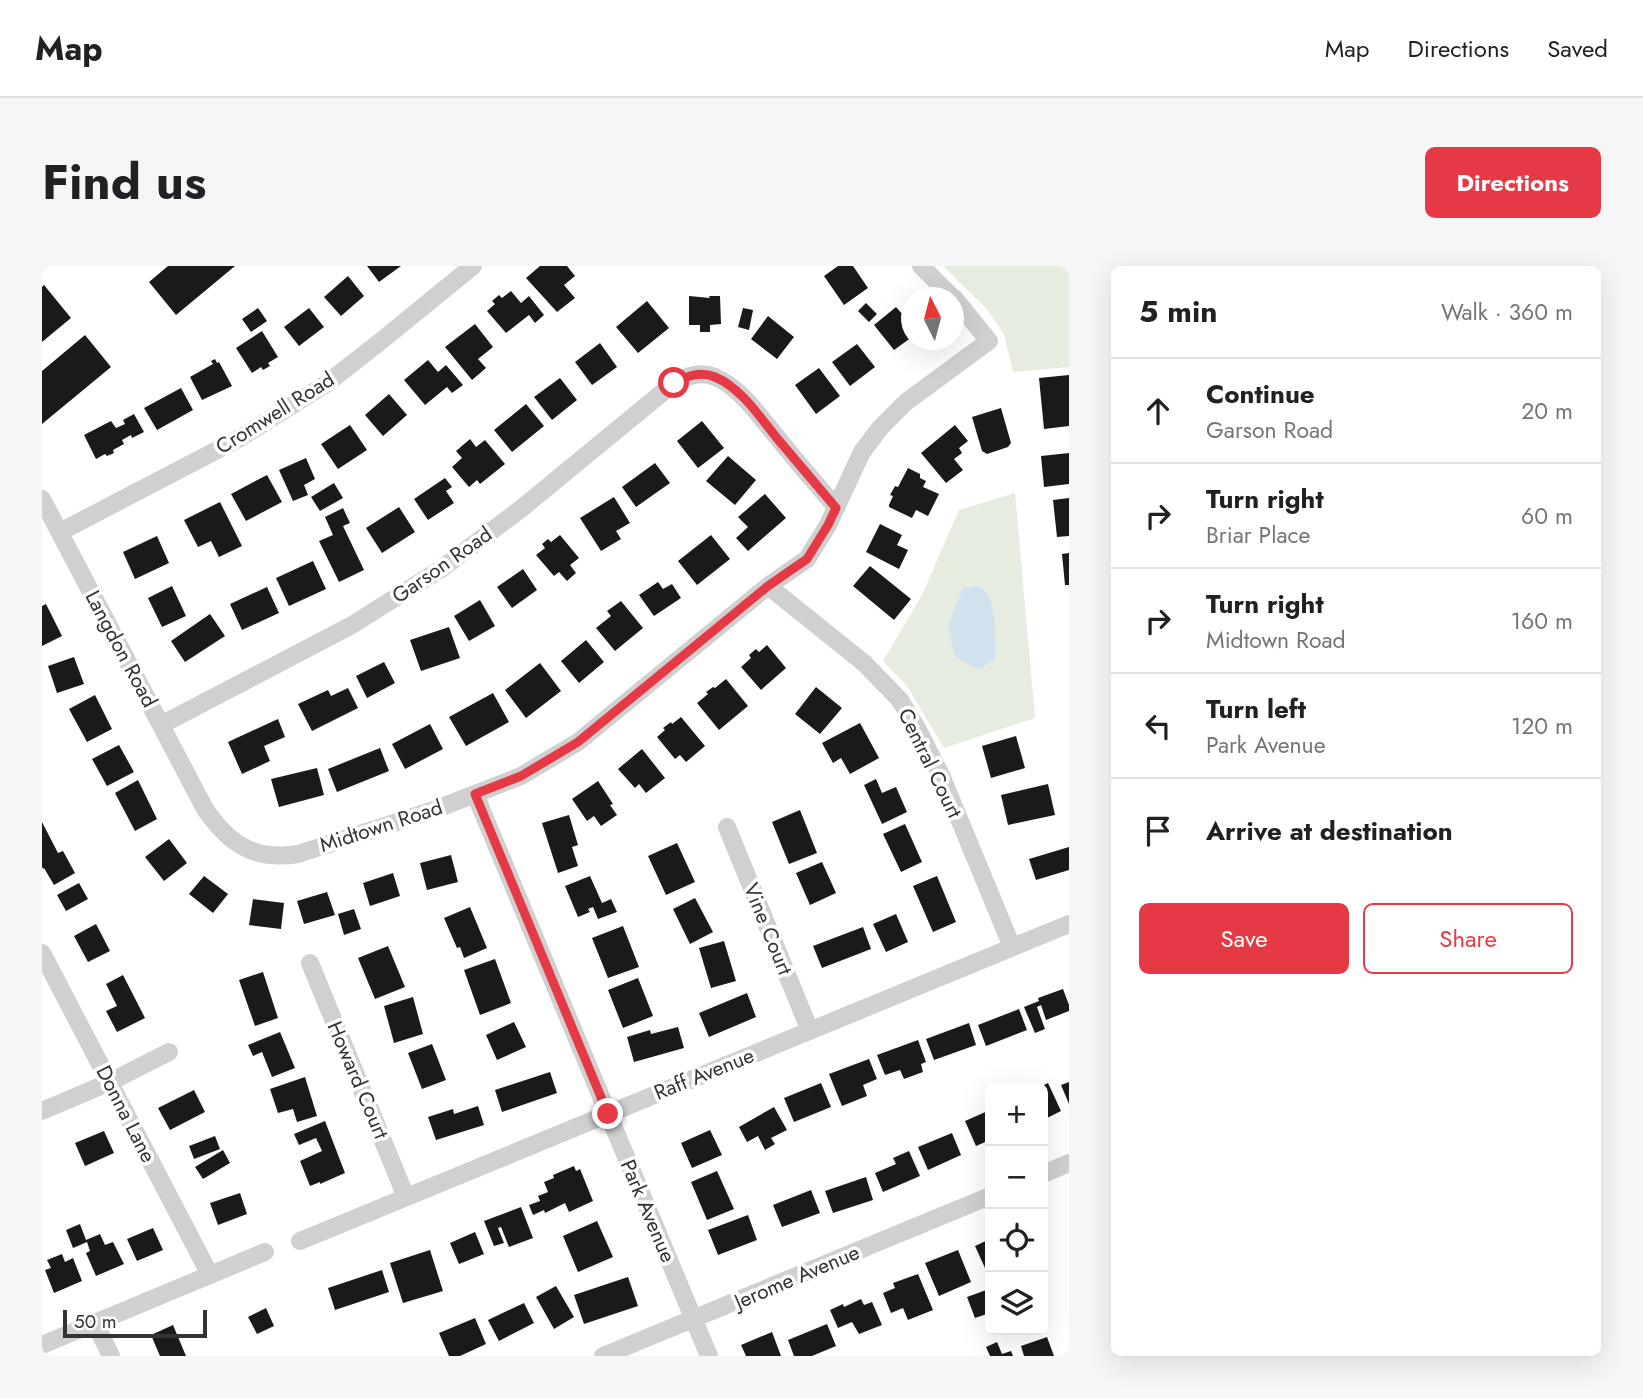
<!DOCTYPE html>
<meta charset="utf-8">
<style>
:root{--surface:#fff;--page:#f6f6f6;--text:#202124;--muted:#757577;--line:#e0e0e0;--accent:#e63946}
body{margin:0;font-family:Jost,sans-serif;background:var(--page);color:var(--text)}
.controls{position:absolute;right:21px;bottom:21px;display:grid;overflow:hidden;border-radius:10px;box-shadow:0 7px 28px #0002}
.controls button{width:63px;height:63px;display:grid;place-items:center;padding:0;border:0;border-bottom:2px solid var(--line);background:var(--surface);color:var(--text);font:35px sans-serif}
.compass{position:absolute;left:859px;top:21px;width:63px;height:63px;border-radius:50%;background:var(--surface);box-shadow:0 7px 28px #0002;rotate:354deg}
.scale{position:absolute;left:21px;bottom:18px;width:144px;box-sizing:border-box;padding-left:7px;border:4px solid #333;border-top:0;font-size:19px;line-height:24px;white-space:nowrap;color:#333;-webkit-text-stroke:5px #fff;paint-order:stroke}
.stop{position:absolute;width:21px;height:21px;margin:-16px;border:5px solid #e63946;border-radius:50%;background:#fff}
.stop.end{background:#e63946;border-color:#fff;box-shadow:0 2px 7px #0008}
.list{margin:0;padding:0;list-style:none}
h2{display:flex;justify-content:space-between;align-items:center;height:91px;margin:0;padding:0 28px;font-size:30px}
h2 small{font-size:23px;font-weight:400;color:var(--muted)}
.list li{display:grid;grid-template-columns:46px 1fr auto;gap:21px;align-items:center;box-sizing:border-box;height:105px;padding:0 28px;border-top:2px solid var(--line)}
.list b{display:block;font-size:26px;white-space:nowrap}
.list p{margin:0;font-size:23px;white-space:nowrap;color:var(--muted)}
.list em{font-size:23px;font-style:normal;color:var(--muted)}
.actions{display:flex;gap:14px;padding:21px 28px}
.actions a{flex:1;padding:16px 0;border:2px solid var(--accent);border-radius:10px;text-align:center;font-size:24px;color:var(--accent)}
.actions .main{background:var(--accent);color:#fff}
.icon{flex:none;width:38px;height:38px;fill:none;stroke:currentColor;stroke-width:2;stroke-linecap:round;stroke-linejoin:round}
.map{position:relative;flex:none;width:1027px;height:1090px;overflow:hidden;border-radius:10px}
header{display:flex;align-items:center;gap:42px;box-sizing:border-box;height:98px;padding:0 35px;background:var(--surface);border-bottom:2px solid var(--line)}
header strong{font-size:33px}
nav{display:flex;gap:38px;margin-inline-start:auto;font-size:24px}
.intro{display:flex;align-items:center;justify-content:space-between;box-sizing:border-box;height:168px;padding:0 42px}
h1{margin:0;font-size:49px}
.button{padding:18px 32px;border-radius:10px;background:var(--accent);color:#fff;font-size:24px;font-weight:700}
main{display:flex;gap:42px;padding:0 42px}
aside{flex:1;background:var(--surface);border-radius:10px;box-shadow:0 7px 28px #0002}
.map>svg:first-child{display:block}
</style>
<header>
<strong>Map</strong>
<nav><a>Map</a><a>Directions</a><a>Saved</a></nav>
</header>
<div class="intro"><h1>Find us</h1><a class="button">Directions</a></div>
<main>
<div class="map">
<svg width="1027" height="1090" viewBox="0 0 1027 1090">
<rect width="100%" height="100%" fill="#fff"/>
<path fill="#e6ecdf" d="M901 0H1027V101L971 106 962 68 945 43Z
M973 227 993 452 902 482 865 420 841 395 880 329 917 244Z"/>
<path fill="#cfe2ee" d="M934 320C956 323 953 375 953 392L937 404 913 391 906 360 921 322Z"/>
<path fill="#1a1a1a" d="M126 0H193L134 49 107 16Z
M325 0H359L337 16Z
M498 0H525L533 10 522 19 533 32 515 46 484 12Z
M796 0H811L826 22 802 39 782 10Z
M306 10 322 30 299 50 282 31Z
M2 19 29 52 0 76V21Z
M469 25 479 37 487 30 502 49 493 57 487 49 464 67 445 45 453 38 450 35 457 29 460 32Z
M647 30 668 32 667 30H678L679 58 668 59V66H658V59H647Z
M605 35 627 62 596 87 574 61Z
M824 37 835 48 827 56 816 45Z
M854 41 870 59V71L852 84 832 59Z
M216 42 225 55 209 66 200 53Z
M267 42 282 61 257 80 242 61Z
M701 42 711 44 707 64 696 61Z
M726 50 752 71 735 93 709 73Z
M433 58 451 81 436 93 444 102 430 114 403 81Z
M220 65 236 91 226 97 228 100 221 104 219 101 210 107 194 82Z
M43 69 69 101 0 158V105Z
M558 77 575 101 550 119 533 96Z
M815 78 833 101 808 120 790 96Z
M173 93 175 97 177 96 190 120 160 134 148 111 171 98 169 95Z
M386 94 396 106 404 99 421 119 410 127 405 121 383 139 362 114Z
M777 102 798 130 774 148 753 119Z
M1027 109V160L1002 163 997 112Z
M518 112 535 134 510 154 492 131Z
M139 122 151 144 115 164 102 142Z
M347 128 365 149 341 170 323 149Z
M484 138 502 160 470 186 452 164Z
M959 142 969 177 966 181 945 188 940 185 930 151Z
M92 148 102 166 90 172 89 169 80 174 82 178 71 184 72 187 65 190 63 188 54 193 42 169 69 155 74 162 83 158 81 154Z
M660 155 682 182 656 202 635 175Z
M308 159 325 184 296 203 279 178Z
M913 159 926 175 917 182 920 187 912 193 921 204 904 217 879 187Z
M428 173 434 181 443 174 463 198 438 218 435 214 427 221 410 201 420 192 414 185Z
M1027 187V218L1002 221 999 190Z
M686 190 714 214 693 239 664 215Z
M264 192 273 213 262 219 266 229 251 235 237 204Z
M613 197 628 217 594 241 580 221Z
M866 202 878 208V212L884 215 881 221 897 228 886 250 874 244 870 252 847 241V239L851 230 848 229 853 220 856 221Z
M225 209 240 236 204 255 189 228Z
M403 212 410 221 404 225 412 237 386 254 372 233Z
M292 217 301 232 278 245 269 231Z
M723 228 744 252 706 285 694 272 706 261 696 251Z
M572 231 588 257 574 265 579 273 559 285 538 252Z
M1027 232V270L1015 271 1011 234Z
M178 236 200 280 177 291 169 275 156 281 142 254Z
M357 241 373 266 340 287 324 262Z
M301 242 308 257 301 260 322 304 297 316 277 275 291 269 283 251Z
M838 258 860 269 855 279 866 284 857 303 824 286Z
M518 269 537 292 528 299 534 307 525 315 517 306 512 310 494 289 503 282 500 278 506 273 509 276Z
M669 269 688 293 655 319 636 295Z
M115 270 127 297 93 313 81 286Z
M1027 287V319H1023L1020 288Z
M271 295 284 323 247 340 234 312Z
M828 300 869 333 852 354 811 320Z
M481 303 495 324 470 342 455 321Z
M616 316 621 323 630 318 639 332 612 350 597 329Z
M130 320 144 350 120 361 106 332Z
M225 321 237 347 200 364 188 338Z
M438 334 453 360 427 375 412 350Z
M579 335 601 362 573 385 554 362 569 350 565 345Z
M4 338 20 370 0 380V340Z
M168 348 183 370 143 396 129 375Z
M407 361 418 392 379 405 368 374Z
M544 374 562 396 537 417 519 395Z
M725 379 744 402 719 424 699 401 709 392 707 389 714 383 717 386Z
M32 391 42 418 15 427 6 400Z
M342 396 353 417 325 432 314 410Z
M498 397 519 425 484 452 463 424Z
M684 413 706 440 677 464 655 437 666 428 664 426 671 421 673 422Z
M774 421 800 442 778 468 753 448Z
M306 422 316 442 270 465 256 438 286 424 289 430Z
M451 427 467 456 424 480 407 451Z
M53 429 70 463 45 476 27 443Z
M639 451 663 480 644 496 638 489 633 493 615 471 623 464 621 462 629 456 630 458Z
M236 453 243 471 222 480 228 495 200 508 186 476Z
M818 457 837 492 808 508 799 492 791 497 780 477Z
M388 458 401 483 363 503 350 478Z
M974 470 983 502 949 512 940 480Z
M77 479 92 506 65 520 50 493Z
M338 482 347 505 295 526 286 503Z
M600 483 623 512 604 527 597 518 593 522 576 503Z
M275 502 282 529 237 541 229 513Z
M834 513 840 527 854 521 865 546 840 558 822 519Z
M96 514 115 553 93 565 73 527Z
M556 515 571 538 568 539 575 549 559 560 552 550 545 555 530 533Z
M1006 518 1013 549 966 559 959 529Z
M758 544 775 587 747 598 730 556Z
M527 549 536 579 530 581 536 600 516 607 500 557Z
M0 556 16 587 21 585 33 607 12 619 2 602 1 603 0 601Z
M863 558 880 596 859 606 841 568Z
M127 573 145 597 122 615 103 591Z
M635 577 653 616 624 629 606 590Z
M1027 581V604L994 614 987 593Z
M409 589 416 616 385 624 378 597Z
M780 596 794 627 768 639 754 607Z
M351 607 358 630 328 640 321 617Z
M162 610 186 628 171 647 147 628Z
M548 610 560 637 569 633 575 646 556 653 551 641 546 643 548 646 536 651 523 620Z
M895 610 914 656 891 666 871 620Z
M37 617 46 633 24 645 15 629Z
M285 626 293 649 262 658 255 635Z
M653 632 671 666 648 678 631 643Z
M211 633 242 637 239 663 207 659Z
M428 641 445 682 422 692 418 681 415 682 402 652Z
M312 643 319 663 302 669 296 648Z
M854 648 866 676 844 686 831 658Z
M54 658 68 685 46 696 32 670Z
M581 660 597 701 566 712 550 672Z
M821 661 829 683 780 702 771 680Z
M682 675 694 715 669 722 657 682Z
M346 680 363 721 333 733 316 692Z
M453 693 469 737 438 749 422 704Z
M221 706 236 752 213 760 197 714Z
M81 709 103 752 75 766 64 745 75 740 64 718Z
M596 712 611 750 581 762 566 724Z
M1021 723 1027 739V745L1004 754 999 739 995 741 1003 763 993 767 982 741 997 735 996 732Z
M705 727 714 751 667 771 657 747Z
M371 731 381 768 352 777 342 740Z
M977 743 985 764 944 780 936 759Z
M472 756 484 781 455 794 444 769Z
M927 757 934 779 892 794 884 773Z
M636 761 642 782 592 796 585 771 608 764 609 768Z
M238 766 253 802 230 811 220 786 211 790 206 779Z
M876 774 884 796 879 798 881 806 862 813 858 804 843 809 835 789Z
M390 778 404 814 380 823 366 787Z
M827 793 835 813 821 819 825 830 800 840 787 808Z
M508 806 515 827 460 846 453 824Z
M263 811 275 850 255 856 251 843 236 847 228 823Z
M1027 816V838L1019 819Z
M779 817 789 841 752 856 742 832Z
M1006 817 1019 845 1001 854V822H996Z
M152 824 163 846 128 864 116 842Z
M436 840 442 859 394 874 386 851 411 843 412 848Z
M732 841 745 864 729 872 733 878 723 884 716 870 705 876 697 861Z
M948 844V874L934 880 923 855Z
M283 855 303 907 278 918V916L268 920 258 895 280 885 274 872 257 879 252 868Z
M668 864 680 889 650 902 639 877Z
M62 865 72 887 43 900 33 877Z
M910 867 919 889 886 904 876 881Z
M173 870 178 883 152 893 147 880Z
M181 884 188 897 161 913 153 901Z
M867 885 878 910 841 926 833 907 854 898 851 892Z
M532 900 534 905 538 903 551 935 527 946 523 937 503 947 502 944 491 949 487 939 498 935 496 930 506 926 502 916 512 912 511 909Z
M675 905 692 943 665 954 649 916Z
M824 911 831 934 791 947 783 925Z
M769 924 778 947 740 961 731 939Z
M198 927 205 948 176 959 168 937Z
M479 941 491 972 467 981 459 961 456 962 462 977 452 980 442 955Z
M706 949 715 974 676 989 666 964Z
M555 955 571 991 536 1006 521 970Z
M38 958 44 974 58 968 63 979 71 976 82 998 54 1010 44 987 48 985 45 976 31 982 24 964Z
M111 962 121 984 95 995 85 973Z
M433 966 442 988 417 998 408 977Z
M948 973V999L943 1002 933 980Z
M388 984 401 1025 361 1037 348 997Z
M916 984 929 1016 897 1030 883 997Z
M20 988 23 996 31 992 40 1015 12 1027 3 1004 9 1002 5 994Z
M340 1004 347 1026 293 1044 286 1022Z
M876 1008 891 1044 866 1054 861 1042 849 1047 841 1027 853 1022 851 1017Z
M586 1011 596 1040 542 1058 532 1029Z
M514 1020 532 1051 512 1063 494 1031Z
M947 1023 948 1047 933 1052 925 1031Z
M819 1033 822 1039 830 1036 840 1059 817 1068 810 1056 796 1062 788 1044 801 1038 802 1041Z
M482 1037 492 1057 457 1075 446 1054Z
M224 1042 232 1060 215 1068 206 1051Z
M433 1052 444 1078 418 1090H407L397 1067Z
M785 1058 794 1080 770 1090H752L746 1074Z
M131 1059 144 1090H118L109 1069Z
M730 1066 739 1090H704L699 1079Z
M1005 1071 1012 1090H982L979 1080Z
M955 1076 960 1088 969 1085 971 1090H948L944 1081Z"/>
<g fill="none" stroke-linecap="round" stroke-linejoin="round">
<path stroke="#d0d0d0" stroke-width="18" d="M879 0 911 32
M0 233 163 543C187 578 212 595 256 588L392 544 479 510 536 476 726 320 765 293 786 259 820 186 838 162 864 136 947 75 912 32
M18 266 198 172 284 118 339 75 431 0
M726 320 822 397 858 434 876 464 899 509 970 681
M119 459 310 359 399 303 480 242 632 117C645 110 658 105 673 111 699 122 717 150 735 171 754 195 774 218 794 241
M433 528 667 1090
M685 561 768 765
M0 687 168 1009
M268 697 364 931
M0 845 68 816 127 786
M1001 908 1027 897
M258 975 1027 658
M53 1057 69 1090
M0 1079 223 986
M561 1090 948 930"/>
</g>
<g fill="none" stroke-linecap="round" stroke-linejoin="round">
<path stroke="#e63946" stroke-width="9" d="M566 848 433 528 479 510 536 476 726 320 765 293 786 259 794 242C774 218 754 195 734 171 717 150 699 122 673 111 658 105 645 110 632 117"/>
</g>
<g text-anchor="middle" stroke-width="7" stroke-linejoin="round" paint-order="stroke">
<g font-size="21" fill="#333" stroke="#fff">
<text transform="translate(233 147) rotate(-32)" y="7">Cromwell Road</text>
<text transform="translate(400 299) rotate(-35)" y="7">Garson Road</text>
<text transform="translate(79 383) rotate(62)" y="7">Langdon Road</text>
<text transform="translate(888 497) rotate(64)" y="7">Central Court</text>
<text transform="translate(339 560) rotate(-18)" y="7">Midtown Road</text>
<text transform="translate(726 663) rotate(68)" y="7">Vine Court</text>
<text transform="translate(662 808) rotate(-22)" y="7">Raff Avenue</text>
<text transform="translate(316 814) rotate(67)" y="7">Howard Court</text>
<text transform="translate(84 848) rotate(63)" y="7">Donna Lane</text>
<text transform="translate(606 945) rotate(67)" y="7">Park Avenue</text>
<text transform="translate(755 1011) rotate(-23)" y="7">Jerome Avenue</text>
</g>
</g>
</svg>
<div class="controls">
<button>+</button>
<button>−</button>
<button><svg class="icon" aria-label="locate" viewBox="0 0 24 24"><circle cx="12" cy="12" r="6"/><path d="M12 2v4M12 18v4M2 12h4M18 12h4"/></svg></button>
<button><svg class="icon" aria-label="layers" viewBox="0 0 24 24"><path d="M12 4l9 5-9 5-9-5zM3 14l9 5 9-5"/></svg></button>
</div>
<svg class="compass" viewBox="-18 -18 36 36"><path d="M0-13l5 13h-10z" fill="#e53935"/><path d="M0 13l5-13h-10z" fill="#757577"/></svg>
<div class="scale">50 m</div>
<div class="stop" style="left:632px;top:117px"></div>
<div class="stop end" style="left:566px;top:848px"></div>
</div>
<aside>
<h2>5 min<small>Walk · 360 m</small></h2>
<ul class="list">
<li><svg class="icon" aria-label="ahead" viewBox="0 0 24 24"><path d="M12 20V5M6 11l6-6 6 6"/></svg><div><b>Continue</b><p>Garson Road</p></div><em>20 m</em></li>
<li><svg class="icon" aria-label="right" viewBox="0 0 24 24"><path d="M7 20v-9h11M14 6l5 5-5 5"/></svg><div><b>Turn right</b><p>Briar Place</p></div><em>60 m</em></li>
<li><svg class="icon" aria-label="right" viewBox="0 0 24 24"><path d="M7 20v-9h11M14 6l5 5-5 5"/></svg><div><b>Turn right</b><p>Midtown Road</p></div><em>160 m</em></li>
<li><svg class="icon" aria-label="left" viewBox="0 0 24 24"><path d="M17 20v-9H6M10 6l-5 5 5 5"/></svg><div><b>Turn left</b><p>Park Avenue</p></div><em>120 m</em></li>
<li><svg class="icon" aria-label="arrive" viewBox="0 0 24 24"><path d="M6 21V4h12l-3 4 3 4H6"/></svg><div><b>Arrive at destination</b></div></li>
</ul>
<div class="actions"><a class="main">Save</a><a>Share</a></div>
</aside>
</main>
